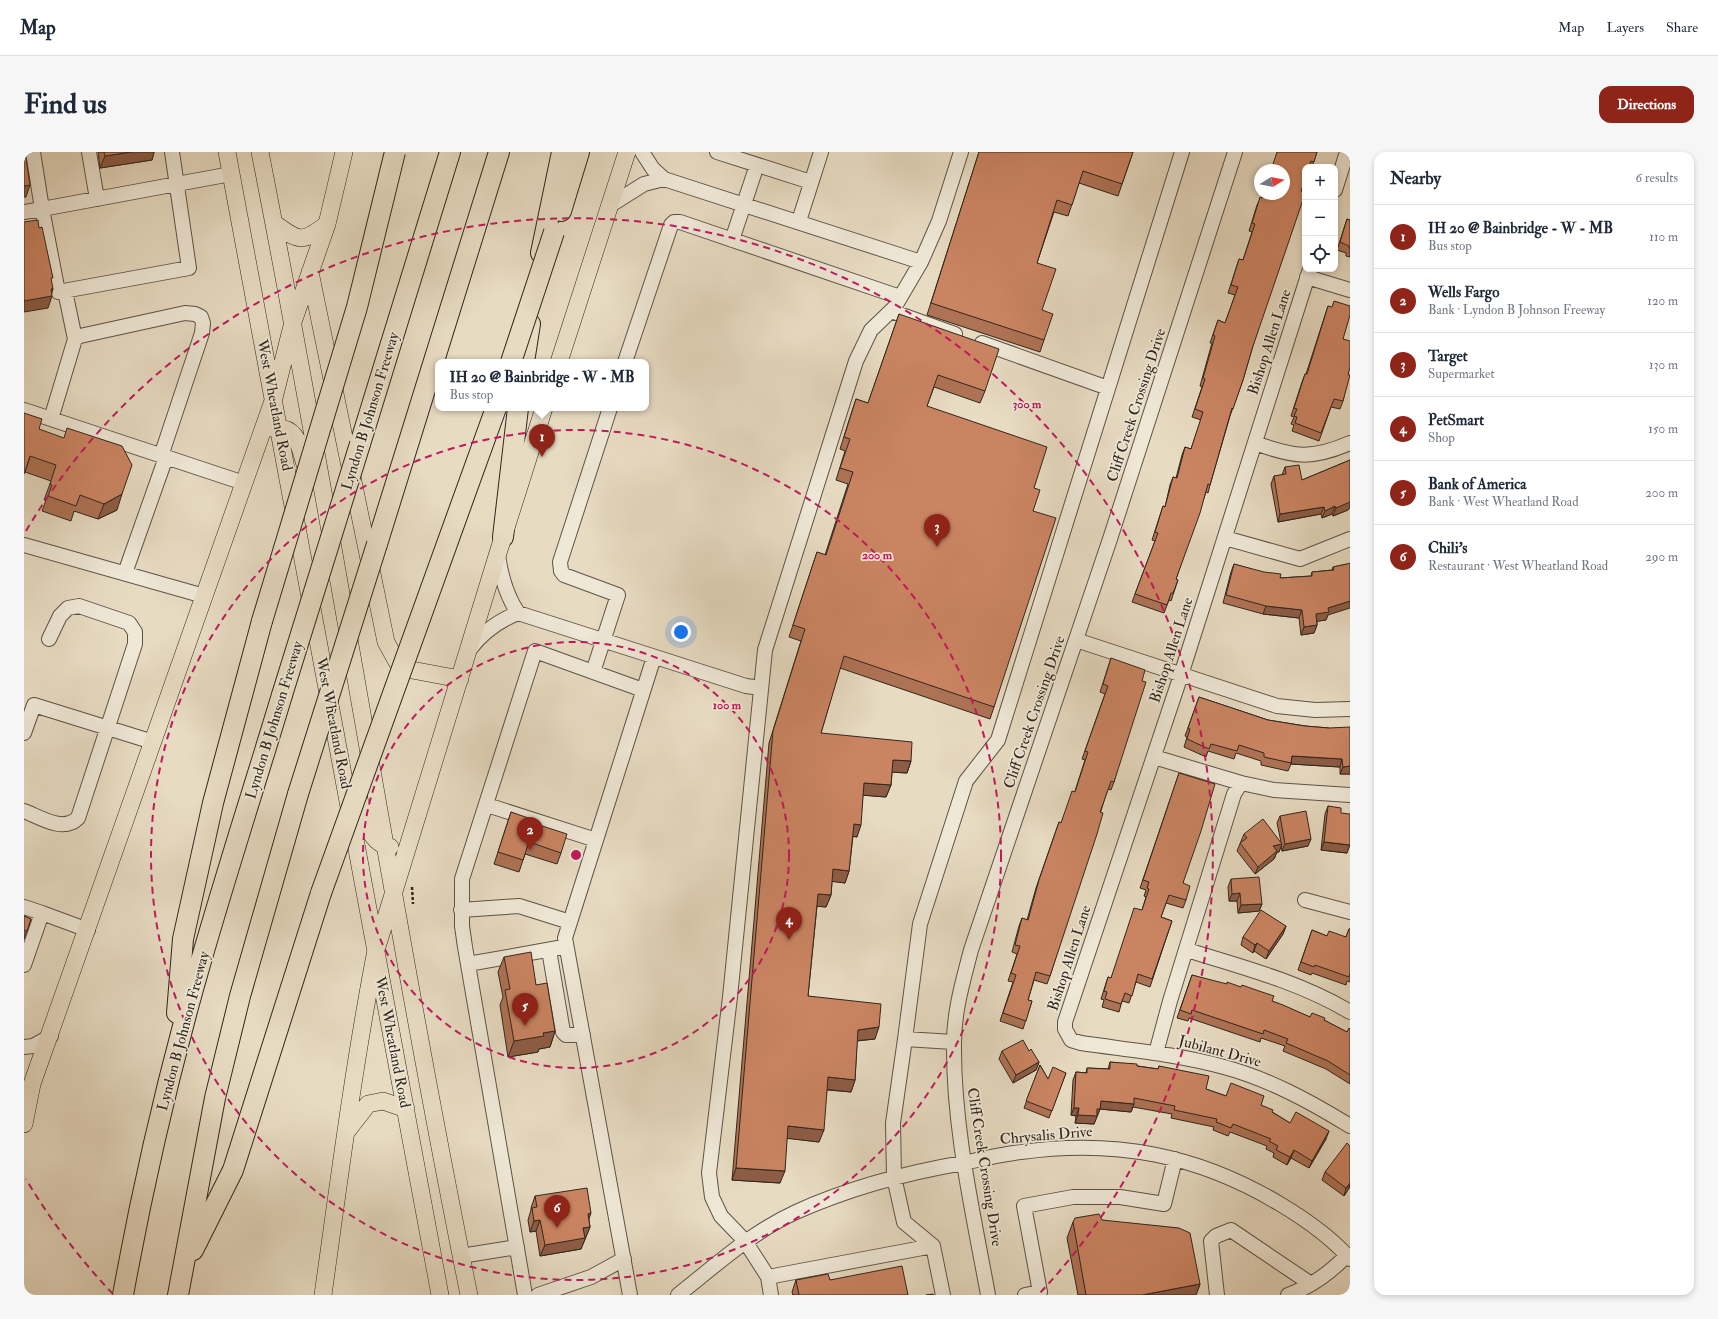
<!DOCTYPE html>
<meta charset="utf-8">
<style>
:root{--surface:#fff;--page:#f6f6f7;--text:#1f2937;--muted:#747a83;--line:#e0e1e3;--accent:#8f2418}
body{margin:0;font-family:"IM FELL Double Pica",serif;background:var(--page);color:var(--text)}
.controls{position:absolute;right:12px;top:12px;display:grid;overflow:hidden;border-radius:8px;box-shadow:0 2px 6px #0003}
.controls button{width:36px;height:36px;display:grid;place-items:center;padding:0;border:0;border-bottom:1px solid var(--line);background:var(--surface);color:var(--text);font:20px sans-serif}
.compass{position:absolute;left:1230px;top:12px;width:36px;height:36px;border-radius:50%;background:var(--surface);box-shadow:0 2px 6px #0003;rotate:80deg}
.you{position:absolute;left:657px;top:480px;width:14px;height:14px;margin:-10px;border:3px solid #fff;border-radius:50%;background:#1a73e8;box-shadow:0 0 0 6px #1a73e833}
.badge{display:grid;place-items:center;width:26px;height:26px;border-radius:50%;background:var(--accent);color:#fff;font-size:13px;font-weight:700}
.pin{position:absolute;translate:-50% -33px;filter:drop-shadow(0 1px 2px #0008)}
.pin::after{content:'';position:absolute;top:21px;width:14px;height:12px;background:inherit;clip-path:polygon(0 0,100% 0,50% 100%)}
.popup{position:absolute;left:411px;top:207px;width:214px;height:52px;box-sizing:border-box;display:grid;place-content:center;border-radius:8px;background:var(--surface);filter:drop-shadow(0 1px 3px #0005);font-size:13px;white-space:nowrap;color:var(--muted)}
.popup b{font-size:15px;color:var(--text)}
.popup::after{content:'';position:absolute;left:50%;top:100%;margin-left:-8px;border:8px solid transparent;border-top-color:var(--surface)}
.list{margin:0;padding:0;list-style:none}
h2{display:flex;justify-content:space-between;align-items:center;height:52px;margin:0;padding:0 16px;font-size:17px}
h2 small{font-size:13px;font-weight:400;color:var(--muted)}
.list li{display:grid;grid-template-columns:26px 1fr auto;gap:12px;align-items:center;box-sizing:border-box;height:64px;padding:0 16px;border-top:1px solid var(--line)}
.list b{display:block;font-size:15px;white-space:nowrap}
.list p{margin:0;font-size:13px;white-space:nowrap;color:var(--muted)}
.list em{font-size:13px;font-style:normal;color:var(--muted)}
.icon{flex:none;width:22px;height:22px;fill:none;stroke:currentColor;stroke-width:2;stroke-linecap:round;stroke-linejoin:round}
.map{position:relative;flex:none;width:1326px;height:1143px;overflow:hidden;border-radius:12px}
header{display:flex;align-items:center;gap:24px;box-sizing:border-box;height:56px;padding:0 20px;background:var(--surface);border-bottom:1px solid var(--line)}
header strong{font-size:19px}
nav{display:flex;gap:22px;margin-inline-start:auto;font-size:14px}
.intro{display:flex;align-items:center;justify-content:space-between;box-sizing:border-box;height:96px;padding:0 24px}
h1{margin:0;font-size:28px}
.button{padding:10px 18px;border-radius:12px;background:var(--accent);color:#fff;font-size:14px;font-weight:700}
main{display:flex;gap:24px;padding:0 24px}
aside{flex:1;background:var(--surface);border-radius:12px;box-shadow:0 2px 6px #0003}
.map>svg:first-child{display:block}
</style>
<header>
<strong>Map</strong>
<nav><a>Map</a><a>Layers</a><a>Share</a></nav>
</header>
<div class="intro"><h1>Find us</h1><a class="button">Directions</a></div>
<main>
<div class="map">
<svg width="1326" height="1143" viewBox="0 0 1326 1143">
<rect width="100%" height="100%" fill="#e7dbc2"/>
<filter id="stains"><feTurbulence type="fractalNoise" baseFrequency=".005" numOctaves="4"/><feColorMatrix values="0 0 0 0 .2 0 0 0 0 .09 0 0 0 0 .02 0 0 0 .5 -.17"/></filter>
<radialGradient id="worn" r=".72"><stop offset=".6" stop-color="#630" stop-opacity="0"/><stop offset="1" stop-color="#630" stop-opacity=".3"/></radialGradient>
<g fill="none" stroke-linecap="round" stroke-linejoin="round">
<defs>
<path id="minor" d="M9 0 18 57 207 22
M65 0 73 47
M618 0 629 17 640 27 897 110
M693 0 787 30
M1311 38 1323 0
M585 54 620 32 640 27
M0 60 18 57 34 140 165 116 148 0
M775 69 797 0
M708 88 733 13
M1286 117 1157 523 1041 870V877L1047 888 1057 891C1105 898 1153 902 1200 915 1245 927 1287 950 1326 974
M1283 125 1326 138
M41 139 51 187
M867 159 931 182
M958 191 1084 236
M601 210 647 73 650 70H656L876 145
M0 258 220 331
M27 267 51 187 56 184 161 161 171 162 177 165 179 171 178 181 137 304
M1231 291C1270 305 1287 308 1326 291
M1201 386 1276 407 1326 387
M0 393 180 444
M474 403C477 425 482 443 494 461L722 534 737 536
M101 421 142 305
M1052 488 1253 554 1291 558 1326 557
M446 497C459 480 474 469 494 461
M569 520 594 443 540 423 537 419 536 410 586 256
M0 581 10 553 129 590
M1130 605 1217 631
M463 653 572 688
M0 659C16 665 39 681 54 666L111 492V480L105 471 55 454 44 456 36 464 25 487
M1281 748 1326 760
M0 755 18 761
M437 758 495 754 546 770
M525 798 539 880 542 883H559
M1163 798C1218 815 1276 830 1326 860
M444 812 534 796
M0 813 18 761 64 778
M881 887 869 971 870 1025 880 1070 909 1094 919 1143
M929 890 881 887 896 772 942 629 974 588 1158 0
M0 895 9 894 27 884
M1132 901 1146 849 1210 642 1217 631 1250 638 1326 643
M437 1104 493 1095
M744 1125 909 1094
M501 1143 441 795 438 774V727L511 499 619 538
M514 1143 567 1125 600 1107
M606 1143 541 786 630 505
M654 1143C692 1113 728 1080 772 1060 825 1036 881 1021 939 1011 958 1007 977 1002 997 1000 1092 987 1174 1003 1256 1052 1281 1067 1307 1085 1326 1107
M747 1143 744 1125 721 1089 697 1064 688 1045 685 1021 706 845 741 498 832 209 847 178 870 156 897 110 915 69 937 0
M964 1143C949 1060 929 975 930 891 930 859 939 829 947 798L1086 387 1211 0
M1001 1143 1016 1140 1000 1054 1049 1045H1096L1140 1052 1151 1007
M1193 1143 1187 1089 1192 1084 1207 1078 1287 1132
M1264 1143C1286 1135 1307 1120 1323 1103"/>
<path id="major" d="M203 0 416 1143
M236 0C311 380 368 763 445 1143
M250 71C274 89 278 92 303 72
M286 120 362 490 373 510 388 518 436 527
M535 210 603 0
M248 276C279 273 275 303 285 323
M331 635C339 654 341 691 366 695
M0 972 8 932 250 246 269 170 303 72 320 0
M323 979 344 952 359 949 382 957
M299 1143C315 1028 330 912 352 798L474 401 520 256"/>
<path id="highway" d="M537 59 555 0
M517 101 538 0
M500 210 506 172
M336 292 426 0
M479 385 494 256
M353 392 475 0
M153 861 159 787 189 651 238 469
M169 1098 209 1018 297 741
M99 1143C118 1038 142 933 171 830 198 734 229 639 258 543
M154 1143 191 946 216 844 274 642"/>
</defs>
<use href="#minor" stroke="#5e5347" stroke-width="16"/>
<use href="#major" stroke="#31261e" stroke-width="18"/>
<use href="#highway" stroke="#31261e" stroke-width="22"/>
<path stroke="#31261e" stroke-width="2.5" stroke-dasharray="3 2" stroke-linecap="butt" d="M388 735 389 752"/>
<use href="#minor" stroke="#efe8d7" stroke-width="14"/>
<use href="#major" stroke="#e7dbc2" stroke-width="17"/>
<use href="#highway" stroke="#e7dbc2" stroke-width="20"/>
<defs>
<path id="highway-bridge" d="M487 210 530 80
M238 469 333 155 371 0
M258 543 336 292
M274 642 353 392
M297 741 472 256"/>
</defs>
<use href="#highway-bridge" stroke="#31261e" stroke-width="22" stroke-linecap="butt"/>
<use href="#highway-bridge" stroke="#e7dbc2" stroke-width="20"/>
</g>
<path fill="#ae7254" stroke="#31261e" d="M74 0H130L128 8 76 16Z
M955 0H1109L1094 44 1055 31 1044 64 1030 60 1013 111 1018 158 1020 188 1016 200 903 163Z
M1293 0 1288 15H1281L1219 228 1206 264 1186 333 1184 341 1182 340 1152 427 1154 428 1147 449 1145 448 1140 461 1108 450 1131 389 1128 388 1139 354 1141 355 1146 333 1149 325 1152 326 1158 303 1161 295 1167 297 1177 268 1168 265 1178 235 1176 234 1188 191H1186L1194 168 1201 171 1211 143 1204 141 1215 107 1219 108 1228 80 1225 79 1233 53 1237 46Z
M1323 67 1326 68V105L1322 104V101L1313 98Z
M1304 154 1319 187 1324 223 1319 249 1316 257 1307 255 1295 289 1268 279 1270 273 1267 272 1270 265 1267 264 1278 230 1281 222H1282Z
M875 162 961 239 956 251 910 235 903 254 1010 336 1009 359 970 555 966 567 816 516 797 581 887 609 883 621 868 620 867 633 862 645 839 643 833 685 829 684 825 719 821 731 808 729 807 743 802 755 793 754 784 844 851 887 833 889 831 928 827 940 803 938 795 990 763 986 756 1031 708 1028 745 591 777 489 765 485 793 400 801 403 824 332 812 328 821 299 816 297 828 259 832 247 844 251Z
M15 277 93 358 74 367 50 359 47 369 18 359 22 348H20L27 329 1 320Z
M1326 308V355L1324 358 1309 364 1308 362 1298 366 1297 362 1254 370 1247 332 1250 324 1258 323 1261 315 1278 328Z
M1210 412 1256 426 1287 424 1288 420 1308 418 1309 415 1323 412 1302 468 1293 469V473L1290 481 1277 483 1275 466 1239 462 1199 451 1207 420Z
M1087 506 1118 529 1090 630 1087 638 1084 637 1080 649 1026 824 1023 832 1010 828 1004 848 1008 849 999 877 976 869 989 830 984 829 993 802 988 800 995 774 998 766 1003 768 1012 736 1035 670 1037 671 1051 639 1061 608 1058 607 1081 542 1076 540Z
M1175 545 1244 568 1281 574 1305 576 1326 622H1316V615L1267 612 1264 619 1237 613V609L1212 601 1210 607 1184 599 1182 605 1160 595 1163 585 1161 584Z
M1155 621 1159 731 1162 748 1159 756 1142 751 1137 765 1148 769 1126 835 1112 830 1105 851 1098 849 1095 860 1078 855 1080 848 1077 847 1084 825 1087 826 1118 758 1122 745 1120 744 1122 738 1116 736Z
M1304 654 1317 661 1323 701 1297 698 1301 662Z
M487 660 512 672 537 701 533 712 501 702 495 720 470 712Z
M1256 664 1284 694 1258 699 1257 694 1255 700H1253L1250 707 1231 722 1213 699 1220 682 1257 690 1253 671Z
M1207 727 1238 752 1235 759 1214 761 1213 749H1205L1204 735Z
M0 764 7 767 0 787Z
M1262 774 1259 782 1242 807 1230 799 1229 801 1217 793 1219 785Z
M1325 777H1326V830L1323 829 1322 833 1288 821 1287 823 1274 818 1288 778 1303 784 1322 785Z
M480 805 512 833 531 879 526 895 515 897 514 900 484 905 476 853 479 845 474 820Z
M1168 823 1248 849 1286 865 1300 868 1323 880 1326 877V932L1302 917 1259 899 1261 894 1237 886 1236 890 1165 866 1164 869 1153 866Z
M978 899H1005L1015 910 1012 918 989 931 975 907Z
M1086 910 1134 917 1135 914 1182 937 1202 944 1237 953 1266 971 1302 987 1285 1016 1267 1006 1263 1013 1249 1005 1250 1001 1242 997 1243 994 1206 980 1204 984 1189 978 1190 975 1147 966 1148 962 1109 955 1107 960 1076 957 1070 972 1051 971 1052 964 1047 963 1049 928 1052 920 1062 921 1063 916 1084 917Z
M1016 913 1024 927 1042 921 1025 966 1000 956Z
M1326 994V1036H1325L1320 1044 1298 1028 1301 1020Z
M511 1044 565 1068 566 1075 557 1097 516 1104 512 1079 506 1080 504 1068 507 1058V1056Z
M1078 1068 1176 1132 1172 1143H1054L1043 1086 1049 1070Z
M772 1128H806L884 1143H769L768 1140Z"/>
<path fill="#8d5c45" stroke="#31261e" d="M107 0H130L128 8 76 16 81 4Z
M6 33 2 45H0V34Z
M27 137H29L27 144H28L24 156 0 160V149Z
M98 342 93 358 74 367 80 352Z
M1326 349V355L1324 358 1309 364 1312 356Z
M1311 354 1308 362 1298 366 1301 359Z
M1300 355 1297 362 1254 370 1256 362Z
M1326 449V456L1304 463 1302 468 1289 470 1292 462 1304 456Z
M1242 454 1278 458 1275 466 1239 462Z
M1293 473 1290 481 1277 483 1280 475Z
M1268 604 1318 607 1316 615 1267 612Z
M869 608 887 609 883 621 865 620Z
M1326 614V622H1316L1319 615Z
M840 631 867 633 862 645 836 643Z
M830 672 837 673 833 685 826 684Z
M1287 687 1284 694 1258 699 1261 692Z
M1300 690 1326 693 1323 701 1297 698Z
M1258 692 1255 700H1253L1250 707 1231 722 1234 715 1249 694Z
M809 717 825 719 821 731 804 729Z
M1216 741 1213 749H1205L1208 742Z
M794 742 807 743 802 755 790 754Z
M1238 752 1235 759 1214 761 1217 753Z
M1262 774 1259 782 1242 807 1245 799Z
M1233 791 1230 799 1229 801 1231 793Z
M855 875 851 887 829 889 834 878Z
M531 879 526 895 515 897 514 900 484 905 490 889 519 881Z
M1015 910 1012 918 989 931 992 923Z
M804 925 831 928 827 940 800 937Z
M1077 949 1110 952 1107 960 1076 957 1070 972 1051 971 1054 963Z
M1050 956H1055L1052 964 1047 963Z
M764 974 800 978 795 990 760 986Z
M1305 979 1302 987 1285 1016 1288 1009Z
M1270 998 1267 1006 1263 1013 1266 1005Z
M712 1016 761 1019 756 1031 708 1028Z
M1326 1031 1325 1036 1320 1044 1322 1036Z
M567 1061 563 1073 564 1062Z
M516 1068 512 1079 506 1080 510 1069Z
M566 1075 557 1097 516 1104 521 1093 559 1076Z
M1176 1132 1172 1143H1118Z"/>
<path fill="#ca8462" stroke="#31261e" d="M0 0H1L6 33 0 34Z
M80 0H107L81 4Z
M955 0H1109L1098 32 1059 19 1048 53 1033 48 1013 111 1032 117 1018 158 1029 162 1020 188 907 151Z
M1253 0H1293L1290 10 1287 9 1285 15H1281V27L1277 39 1281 40V42L1228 197 1219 228 1209 257 1208 256 1186 333 1184 332 1176 361 1152 427 1154 428 1149 441H1147L1143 453 1111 442 1134 381 1131 380 1139 354 1141 355 1149 325 1153 326 1161 295 1167 297 1179 260 1171 257 1181 227 1179 226 1191 184 1189 183 1194 168 1201 171 1214 135 1207 133 1215 107 1219 108 1231 72 1228 71 1236 45 1238 46 1239 42H1260V18H1247Z
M1323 67 1326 68V96H1325V94L1316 90Z
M14 68 15 76 18 75 29 126H27L29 137H27L28 144 0 149V70Z
M1310 149 1326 154V163L1319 187 1326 189V215L1324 223H1326L1319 249 1310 247 1297 281 1271 271 1273 265 1270 264 1273 257 1270 256 1281 222H1283L1304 154 1308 155Z
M875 162 975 197 961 239 914 223 903 254 1023 295 1010 336 1016 338 1009 359 1032 366 970 555 820 504 797 581 888 590 887 609 869 608 867 633 840 631 837 673 830 672 825 719 809 717 807 743 794 742 784 844 857 852 855 875 834 878 831 928 804 925 800 978 764 974 761 1019 712 1016 749 579 781 477 769 473 793 400 802 403 829 320 816 316 826 287 820 285 832 247 844 251Z
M0 261 18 267 15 277 40 286 43 276 98 294 108 313 98 342 80 352 56 343 52 354 24 344 28 333 26 332 32 313 6 304 0 322Z
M1326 308V350L1312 356 1311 354 1301 359 1300 355 1256 362 1250 324 1262 322 1261 315 1275 313 1278 328Z
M1326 411V449L1304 456 1305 460 1292 462 1293 473 1280 475 1278 458 1242 454 1202 443 1210 412 1240 420 1257 422 1256 426 1288 424V420L1310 418 1309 415 1323 412Z
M1087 506 1121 518 1118 529 1122 530 1090 630 1087 629 1080 649 1076 660 1079 661 1073 682 1026 824 1012 820 1004 848 1008 849 1002 869 979 861 992 823 987 821 996 794 991 793 998 766 1004 768 1015 728 1035 670 1037 671 1048 639 1051 640 1064 600 1061 599 1084 534 1079 532Z
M1175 545 1244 568 1281 574 1305 576 1326 575V614L1319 615 1318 607 1268 604 1267 611 1240 605V601L1215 593 1213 599 1187 592 1185 597 1163 587 1166 577 1164 576Z
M1155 621 1191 632 1177 679 1159 731 1166 734 1162 748 1145 743 1137 765 1148 769 1128 827 1114 822 1108 844 1101 841 1097 852 1081 847 1083 840 1080 839 1084 825 1087 826 1110 756 1118 758 1125 737 1123 736 1125 730 1119 728Z
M1304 654 1317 656V661L1326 662V693L1300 690Z
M1282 659 1287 687 1261 692 1256 664Z
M487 660 513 669 512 672 543 682 537 701 505 690 499 708 474 700Z
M1239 667 1258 692 1249 694 1253 699 1234 715 1216 691 1223 686 1220 682Z
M1235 725 1238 752 1217 753 1216 741 1208 742 1207 727Z
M1237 758 1262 774 1245 799 1233 791 1231 793 1219 785Z
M0 764 7 767 3 779 0 778Z
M1325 777H1326V821L1325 825 1291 813 1290 815 1277 810 1288 778 1303 784 1305 779 1322 785Z
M507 800 512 833 523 831 531 879 519 881 520 884 490 889 481 838 486 837 480 805Z
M1168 823 1203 832V830L1217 835 1218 833 1235 839 1250 844 1248 849 1259 853 1286 865 1288 861 1301 866 1300 868 1323 880 1325 876 1326 877V923L1304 909 1262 891 1264 887 1240 878 1239 882 1168 858 1167 862 1156 858Z
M999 888 1005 899 1007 897 1015 910 992 923 978 899Z
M1086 910 1113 912V914L1134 917 1135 914 1185 924 1182 937 1202 944 1207 931 1240 944 1237 953 1249 958 1248 960 1266 971 1272 960 1305 979 1288 1009 1270 998 1266 1005 1252 998 1254 994 1245 989 1247 987 1209 972 1207 976 1192 970 1193 967 1150 958 1151 954 1110 946V952L1077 949 1076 957H1073V964L1054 963 1055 956H1050L1052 920 1063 921V916L1086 917Z
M1016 913 1024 927 1029 915 1042 921 1028 959 1002 949Z
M1323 991 1326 994V1031L1322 1036 1301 1020Z
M563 1036 567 1061 564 1062 566 1075 559 1076 561 1086 521 1093 516 1068 510 1069 508 1056 513 1055 511 1044Z
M1075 1062 1078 1068 1155 1076 1166 1081 1176 1132 1118 1143H1062L1049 1070 1051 1066Z
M878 1114 884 1143H775L772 1128 804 1122 806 1128Z
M909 1142 910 1143H902Z"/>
<g fill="none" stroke="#c2185b" stroke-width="2" stroke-dasharray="7 5">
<circle cx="552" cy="703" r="213"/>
<circle cx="552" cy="703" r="425"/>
<path d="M89 1142A638 638 0 0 1 2 1027M2 379A638 638 0 1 1 1015 1142"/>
</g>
<g text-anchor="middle" stroke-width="3.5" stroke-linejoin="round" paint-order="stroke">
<g font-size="15" fill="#31261e" stroke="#efe8d7">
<text transform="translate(1245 190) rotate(-72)" y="5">Bishop Allen Lane</text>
<text transform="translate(251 253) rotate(79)" y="5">West Wheatland Road</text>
<text transform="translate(1112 253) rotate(-72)" y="5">Cliff Creek Crossing Drive</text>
<text transform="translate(346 259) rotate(-73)" y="5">Lyndon B Johnson Freeway</text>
<text transform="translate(1147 498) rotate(-72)" y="5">Bishop Allen Lane</text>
<text transform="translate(1010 560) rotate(-71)" y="5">Cliff Creek Crossing Drive</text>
<text transform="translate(250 568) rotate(-73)" y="5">Lyndon B Johnson Freeway</text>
<text transform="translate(310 571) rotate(79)" y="5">West Wheatland Road</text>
<text transform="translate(1045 806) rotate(-72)" y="5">Bishop Allen Lane</text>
<text transform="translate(159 879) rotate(-75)" y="5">Lyndon B Johnson Freeway</text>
<text transform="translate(369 890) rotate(79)" y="5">West Wheatland Road</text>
<text transform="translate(1196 899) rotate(15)" y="5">Jubilant Drive</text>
<text transform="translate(1022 983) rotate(-5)" y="5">Chrysalis Drive</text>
<text transform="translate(961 1015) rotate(81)" y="5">Cliff Creek Crossing Drive</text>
</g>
</g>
<circle cx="552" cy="703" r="6" fill="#c2185b" stroke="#efe8d7" stroke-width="2"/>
<g font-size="12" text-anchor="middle" font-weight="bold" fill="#c2185b" stroke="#efe8d7" stroke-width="3.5" stroke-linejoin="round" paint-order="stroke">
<text x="1003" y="256">300 m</text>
<text x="853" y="407">200 m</text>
<text x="703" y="557">100 m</text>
</g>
<rect width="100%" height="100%" filter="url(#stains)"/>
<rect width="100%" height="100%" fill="url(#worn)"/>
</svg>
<div class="controls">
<button>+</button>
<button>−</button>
<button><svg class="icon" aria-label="locate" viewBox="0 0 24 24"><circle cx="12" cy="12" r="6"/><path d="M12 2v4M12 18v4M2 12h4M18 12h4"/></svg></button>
</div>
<svg class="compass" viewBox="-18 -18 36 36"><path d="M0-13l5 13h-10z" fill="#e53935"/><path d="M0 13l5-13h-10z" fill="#747a83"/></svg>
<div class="you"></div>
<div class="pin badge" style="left:518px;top:305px">1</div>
<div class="popup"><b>IH 20 @ Bainbridge - W - MB</b>Bus stop</div>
<div class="pin badge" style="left:506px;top:698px">2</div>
<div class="pin badge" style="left:913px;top:395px">3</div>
<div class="pin badge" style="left:765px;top:788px">4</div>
<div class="pin badge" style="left:501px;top:874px">5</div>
<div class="pin badge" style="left:533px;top:1076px">6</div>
</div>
<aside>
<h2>Nearby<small>6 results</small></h2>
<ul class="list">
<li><span class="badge">1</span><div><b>IH 20 @ Bainbridge - W - MB</b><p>Bus stop</p></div><em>110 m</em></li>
<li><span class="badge">2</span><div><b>Wells Fargo</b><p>Bank · Lyndon B Johnson Freeway</p></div><em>120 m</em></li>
<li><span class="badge">3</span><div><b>Target</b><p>Supermarket</p></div><em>130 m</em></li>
<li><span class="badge">4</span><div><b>PetSmart</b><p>Shop</p></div><em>150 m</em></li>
<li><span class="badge">5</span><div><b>Bank of America</b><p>Bank · West Wheatland Road</p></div><em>200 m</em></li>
<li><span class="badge">6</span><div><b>Chili's</b><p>Restaurant · West Wheatland Road</p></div><em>290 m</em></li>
</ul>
</aside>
</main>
